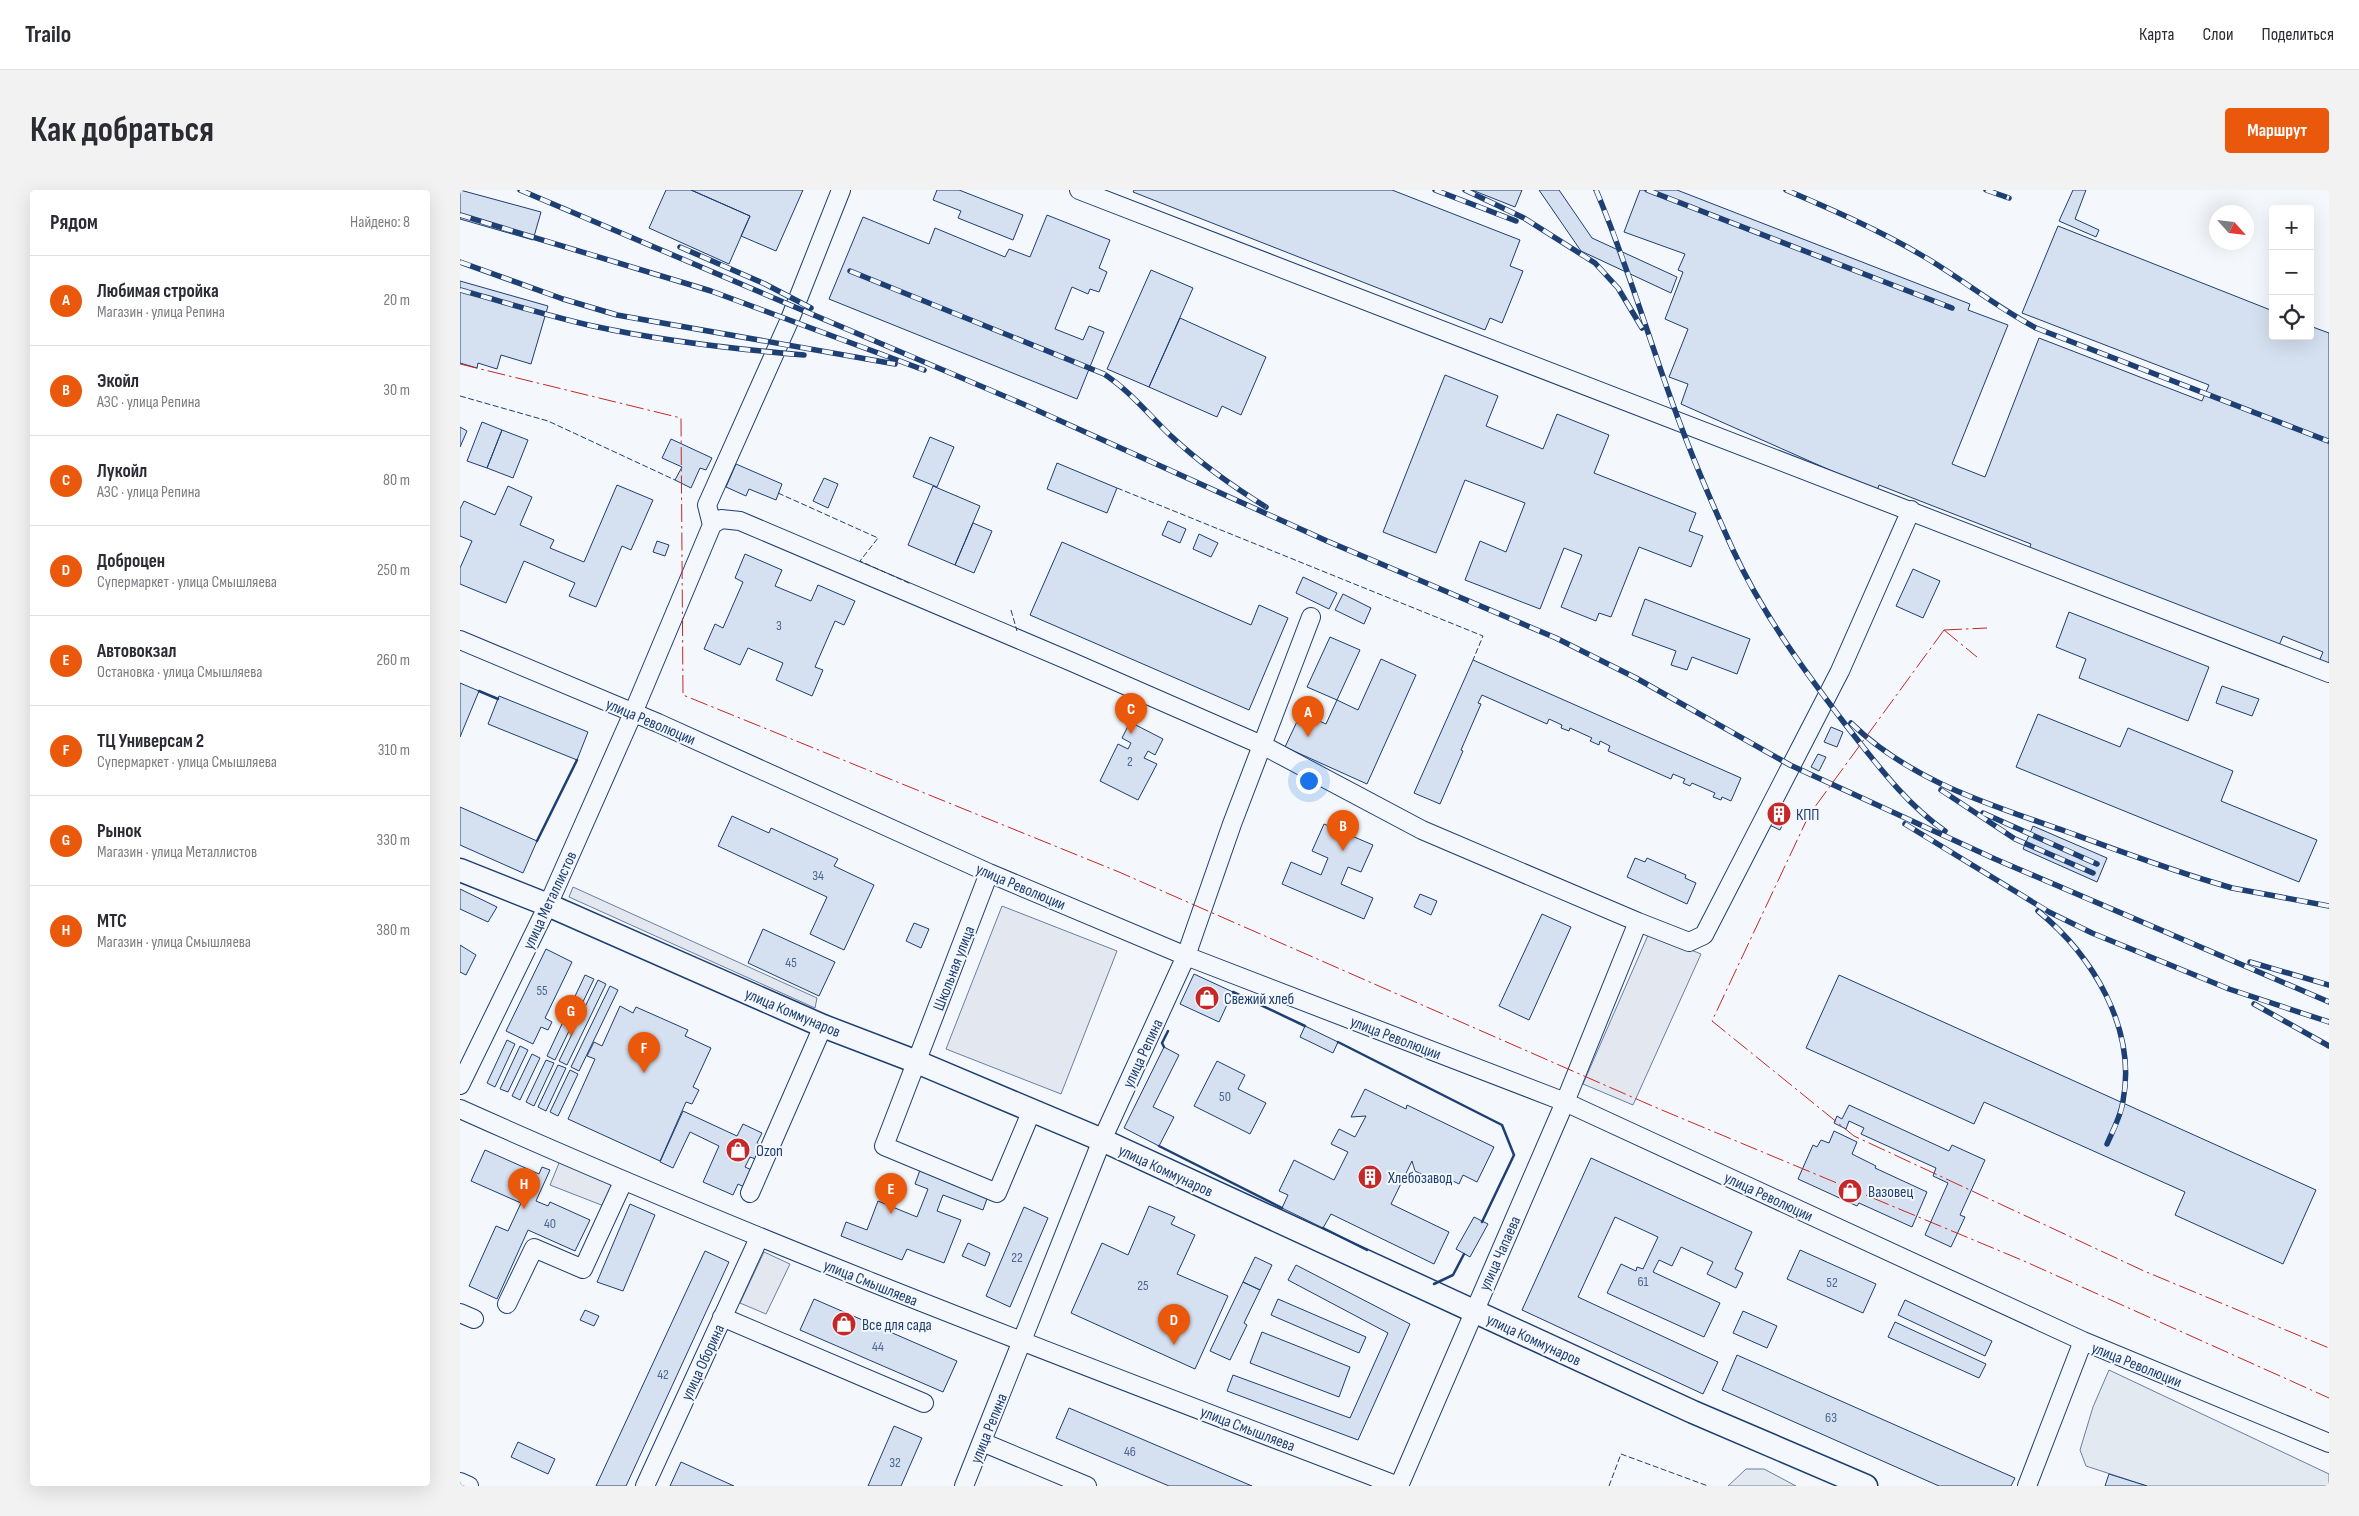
<!DOCTYPE html>
<html lang="ru">
<meta charset="utf-8">
<style>
:root{--surface:#fff;--page:#f2f2f3;--text:#2b2b33;--muted:#7c7c81;--line:#e1e1e2;--accent:#ea580c}
body{margin:0;font-family:"Sofia Sans Condensed",sans-serif;background:var(--page);color:var(--text)}
.controls{position:absolute;right:15px;top:15px;display:grid;overflow:hidden;border-radius:5px;box-shadow:0 5px 20px #0002}
.controls button{width:45px;height:45px;display:grid;place-items:center;padding:0;border:0;border-bottom:1px solid var(--line);background:var(--surface);color:var(--text);font:25px sans-serif}
.compass{position:absolute;left:1749px;top:15px;width:45px;height:45px;border-radius:50%;background:var(--surface);box-shadow:0 5px 20px #0002;rotate:117deg}
.you{position:absolute;left:848px;top:590px;width:18px;height:18px;margin:-12px;border:4px solid #fff;border-radius:50%;background:#1a73e8;box-shadow:0 0 0 8px #1a73e833}
.badge{display:grid;place-items:center;width:32px;height:32px;border-radius:50%;background:var(--accent);color:#fff;font-size:16px;font-weight:700}
.pin{position:absolute;translate:-50% -41px;filter:drop-shadow(0 1px 2px #0008)}
.pin::after{content:'';position:absolute;top:26px;width:18px;height:15px;background:inherit;clip-path:polygon(0 0,100% 0,50% 100%)}
.list{margin:0;padding:0;list-style:none}
h2{display:flex;justify-content:space-between;align-items:center;height:65px;margin:0;padding:0 20px;font-size:21px}
h2 small{font-size:16px;font-weight:400;color:var(--muted)}
.list li{display:grid;grid-template-columns:32px 1fr auto;gap:15px;align-items:center;box-sizing:border-box;height:90px;padding:0 20px;border-top:1px solid var(--line)}
.list b{display:block;font-size:19px;white-space:nowrap}
.list p{margin:0;font-size:16px;white-space:nowrap;color:var(--muted)}
.list em{font-size:16px;font-style:normal;color:var(--muted)}
.icon{flex:none;width:28px;height:28px;fill:none;stroke:currentColor;stroke-width:2;stroke-linecap:round;stroke-linejoin:round}
.map{position:relative;flex:none;width:1869px;height:1296px;overflow:hidden;border-radius:5px}
header{display:flex;align-items:center;gap:30px;box-sizing:border-box;height:70px;padding:0 25px;background:var(--surface);border-bottom:1px solid var(--line)}
header strong{font-size:24px}
nav{display:flex;gap:28px;margin-inline-start:auto;font-size:18px}
.intro{display:flex;align-items:center;justify-content:space-between;box-sizing:border-box;height:120px;padding:0 30px}
h1{margin:0;font-size:35px}
.button{padding:12px 22px;border-radius:5px;background:var(--accent);color:#fff;font-size:18px;font-weight:700}
main{display:flex;gap:30px;padding:0 30px}
aside{flex:1;background:var(--surface);border-radius:5px;box-shadow:0 5px 20px #0002}
.map>svg:first-child{display:block}
</style>
<header>
<strong>Trailo</strong>
<nav><a>Карта</a><a>Слои</a><a>Поделиться</a></nav>
</header>
<div class="intro"><h1>Как добраться</h1><a class="button">Маршрут</a></div>
<main>
<aside>
<h2>Рядом<small>Найдено: 8</small></h2>
<ul class="list">
<li><span class="badge">A</span><div><b>Любимая стройка</b><p>Магазин · улица Репина</p></div><em>20 m</em></li>
<li><span class="badge">B</span><div><b>Экойл</b><p>АЗС · улица Репина</p></div><em>30 m</em></li>
<li><span class="badge">C</span><div><b>Лукойл</b><p>АЗС · улица Репина</p></div><em>80 m</em></li>
<li><span class="badge">D</span><div><b>Доброцен</b><p>Супермаркет · улица Смышляева</p></div><em>250 m</em></li>
<li><span class="badge">E</span><div><b>Автовокзал</b><p>Остановка · улица Смышляева</p></div><em>260 m</em></li>
<li><span class="badge">F</span><div><b>ТЦ Универсам 2</b><p>Супермаркет · улица Смышляева</p></div><em>310 m</em></li>
<li><span class="badge">G</span><div><b>Рынок</b><p>Магазин · улица Металлистов</p></div><em>330 m</em></li>
<li><span class="badge">H</span><div><b>МТС</b><p>Магазин · улица Смышляева</p></div><em>380 m</em></li>
</ul>
</aside>
<div class="map">
<svg width="1869" height="1296" viewBox="0 0 1869 1296">
<rect width="100%" height="100%" fill="#f4f7fb"/>
<path fill="#e3e9f0" stroke="#687fa3" d="M1649 1180 1869 1284V1296H1687L1626 1276 1620 1260 1633 1217Z
M1286 1279H1304L1336 1296H1268Z"/>
<path fill="#e3e8f0" stroke="#687fa3" d="M113 697 357 808 355 818 109 707Z
M542 716 657 761 601 904 486 859Z
M1189 743 1241 764 1173 915 1123 894Z
M104 961 163 986 149 1018 90 995Z
M304 1062 330 1074 306 1124 280 1113Z"/>
<path fill="#d5e0f0" stroke="#1d3f73" d="M0 0 81 22 73 50 0 29Z
M206 0H231L290 26 269 74 189 38Z
M231 0H343L316 61 281 46 290 26Z
M477 0H499L563 25 553 50 498 28 501 21 473 10Z
M674 0H932L1060 50 1050 76 1063 81 1042 133 1030 128 1025 140 673 2Z
M1012 0H1062L1055 17Z
M1079 0H1099L1132 48 1217 87 1211 103 1121 61Z
M1180 0H1217L1510 114 1508 120 1548 135 1492 274 1525 287 1579 148 1742 211 1749 195 1562 123 1598 36 1813 121V146H1850V136L1869 143V481L1857 476 1863 462 1823 446 1817 460 1568 362 1571 354 1419 295 1417 301 1221 214 1228 194 1209 187 1228 139 1205 129 1223 82 1218 80 1225 64 1164 42Z
M1613 0H1626L1615 29 1639 40 1636 47 1599 31Z
M587 25 650 50 639 78 647 82 639 102 630 99 628 104 612 97 595 139 623 150 629 136 644 142 617 209 369 109 403 27 469 54 475 38 545 67 549 59 570 67Z
M691 80 733 98 689 197 647 179Z
M0 91 88 116 71 174 41 165 37 179 18 173 17 178 0 173Z
M720 128 806 167 781 225 762 216 757 227 689 197Z
M985 185 1038 206 1026 236 1083 259 1097 224 1149 245 1134 283 1236 323 1229 341 1243 346 1231 377 1179 357 1151 427 1139 423 1136 431 1101 417 1122 365 1104 358 1080 419 1005 390 1020 351 1046 362 1065 313 1005 290 976 363 923 342Z
M22 232 42 240 27 278 7 271Z
M0 237 7 241 0 257Z
M42 240 68 250 53 288 27 278Z
M470 247 494 257 477 297 453 287Z
M211 249 252 268 246 280 240 278 231 298 215 290 222 277 202 268Z
M597 273 657 298 647 323 587 299Z
M276 274 322 294 316 310 289 299 286 306 266 297Z
M364 288 378 294 368 318 353 311Z
M157 295 193 310 171 360 162 356 136 417 109 406 115 393 64 371 46 413 0 394V378L12 351 0 346V319L4 311 35 325 48 296 72 307 60 335 94 350 90 358 124 372Z
M473 296 520 316 495 375 448 355Z
M708 331 726 339 720 353 702 345Z
M513 333 532 341 514 383 495 375Z
M739 344 758 353 751 367 733 359Z
M197 351 209 355 205 366 193 362Z
M602 352 791 435 799 415 828 428 789 520 570 425Z
M285 364 322 380 315 396 351 411 358 395 395 411 384 435 375 431 355 477 363 480 352 506 316 490 323 473 288 458 280 475 244 459 255 434 263 438 283 392 275 388Z
M1453 379 1480 391 1463 428 1436 416Z
M843 387 877 403 869 419 836 403Z
M883 404 911 418 904 434 875 420Z
M1185 409 1290 449 1277 484 1232 467 1227 480 1211 475 1216 461 1172 445Z
M1609 422 1749 477 1728 531 1619 488 1626 469 1596 457Z
M870 447 900 460 877 510 847 497Z
M921 469 956 485 907 594 825 557 841 523 866 534 877 510 898 520Z
M1013 470 1281 588 1271 611 1262 607 1261 610 1253 607 1255 603 1232 593 1230 596 1223 593 1225 589 1213 584 1211 589 1148 561 1150 556 1140 551 1139 555 1130 551 1132 548 1110 538 1109 541 1101 538 1102 535 1089 529 1087 534 1022 505 1018 513 1021 514 1001 560 1003 561 980 614 954 603Z
M0 493 19 501 0 547Z
M1762 496 1799 509 1792 526 1756 513Z
M39 506 128 542 117 570 28 534Z
M1578 524 1660 557 1668 538 1773 581 1761 611 1857 650 1839 692 1556 577Z
M670 532 703 549 695 565 688 561 684 568 697 574 678 610 640 591 658 554 668 559 671 553 662 548Z
M1371 537 1383 542 1377 557 1364 552Z
M1358 564 1366 567 1359 581 1351 577Z
M1315 614 1329 621 1320 640 1305 633Z
M0 617 77 651 63 683 0 655Z
M272 626 309 643 311 638 378 669 374 676 414 695 384 760 350 744 367 707 258 656Z
M864 634 913 655 901 682 888 677 881 694 913 708 904 729 822 694 831 672 861 685 868 668 852 661Z
M1573 636 1647 668 1637 692 1563 659Z
M1175 668 1185 672 1187 668 1226 685 1225 688 1236 693 1227 714 1167 687Z
M0 699 37 717 28 732 0 719Z
M960 704 977 711 971 725 954 717Z
M1082 724 1111 737 1069 830 1039 816Z
M454 733 469 739 461 758 446 751Z
M303 739 375 772 359 806 288 773Z
M0 755 16 765 6 785 0 782Z
M86 759 112 772 85 828 92 832 88 840 81 837 73 854 46 841Z
M734 784 773 802 759 832 720 814Z
M125 785 134 789 95 870 87 866Z
M1379 785 1856 1000 1823 1074 1715 1025 1725 1002 1524 912 1514 934 1346 858Z
M138 790 146 794 107 875 99 871Z
M150 796 158 800 119 881 111 877Z
M160 816 173 823 176 817 228 840 225 846 251 858 233 897 239 900 232 914 226 912 200 971 108 929 135 869 127 866 134 852 142 856Z
M845 836 878 852 873 863 840 847Z
M47 850 55 854 35 897 27 893Z
M60 856 68 860 48 902 40 899Z
M704 857 719 865 693 917 714 927 699 956 664 938Z
M72 864 80 868 60 910 52 906Z
M86 870 94 873 74 916 66 912Z
M757 871 785 885 778 899 806 913 790 944 734 916Z
M98 875 106 878 86 921 78 917Z
M110 880 118 884 98 926 90 922Z
M905 899 946 919 947 915 1034 957 1017 992 1003 985 999 994 987 988 982 994 955 981 952 971 931 1014 989 1042 974 1074 871 1024 863 1038 822 1018 828 1005 819 1001 834 970 874 990 888 962 871 954 879 939 895 947 906 926 891 927Z
M1389 915 1489 961 1492 955 1525 970 1500 1025 1505 1027 1491 1057 1465 1045 1488 993 1473 986 1476 978 1401 944 1404 938 1389 931 1386 939 1374 933 1377 926 1382 929Z
M223 921 277 946 283 934 302 943 297 953 307 958 301 971 290 967 285 977 296 982 288 999 278 994 273 1005 243 992 259 956 230 942 213 978 200 972Z
M1374 941 1397 952 1392 964 1416 976 1415 978 1467 1002 1452 1037 1399 1013 1397 1016 1338 989 1353 955 1357 957 1361 950 1369 953Z
M25 960 79 984 82 977 90 980 76 1011 88 1016 90 1012 130 1030 115 1061 68 1040 37 1109 9 1096 36 1036 48 1041 61 1013 11 991Z
M1131 968 1292 1042 1275 1079 1283 1083 1276 1098 1247 1084 1253 1072 1221 1057 1212 1076 1199 1070 1193 1082 1260 1113 1244 1147 1147 1103 1161 1074 1176 1081 1177 1077 1183 1079 1198 1047 1155 1027 1118 1107 1258 1172 1243 1204 1062 1120Z
M460 980 528 1006 523 1020 483 1005 477 1021 501 1030 484 1073 447 1059 442 1070 381 1046 386 1032 407 1040 418 1011 457 1027 468 999 455 994Z
M170 1014 195 1025 163 1101 137 1092Z
M689 1016 715 1027 711 1034 735 1045 717 1084 768 1106 735 1179 611 1123 642 1053 668 1065Z
M564 1017 588 1028 550 1117 526 1106Z
M1014 1027 1028 1034 1010 1067 996 1059Z
M508 1053 530 1063 525 1076 502 1066Z
M1340 1060 1416 1094 1403 1123 1327 1089Z
M245 1061 269 1072 166 1296H136Z
M795 1067 812 1075 800 1100 783 1092Z
M836 1075 950 1134 898 1250 767 1201 773 1185 890 1228 928 1143 828 1090Z
M783 1092 800 1100 784 1133 787 1135 770 1170 750 1161Z
M354 1109 497 1171 483 1202 340 1140Z
M818 1109 906 1147 899 1163 811 1125Z
M1445 1110 1532 1151 1525 1166 1438 1125Z
M125 1120 139 1126 134 1136 120 1130Z
M1283 1121 1317 1136 1307 1158 1273 1143Z
M1435 1132 1526 1174 1519 1188 1428 1147Z
M802 1142 890 1177 879 1207 790 1173Z
M1277 1165 1555 1288 1551 1296H1479L1262 1200Z
M609 1218 792 1296H709L596 1248Z
M434 1236 462 1248 441 1296H408Z
M58 1252 95 1269 88 1284 51 1267Z
M221 1272 274 1296H210Z
M1649 1284 1687 1296H1645Z"/>
<g fill="none" stroke-linecap="round" stroke-linejoin="round">
<defs>
<path id="minor" d="M619 0 1869 483
M252 335 247 315 330 129 381 0
M0 450 198 533 529 683 726 766 1105 912 1623 1151 1869 1253
M529 683 424 956 537 1003 572 920
M1178 732 1229 752 1244 745 1380 481 1451 320
M0 895 88 715 173 523 252 335 261 329 280 331 612 472 804 556 962 640 1178 732 1105 912 939 1296
M0 919C308 1057 623 1175 938 1296
M290 1003 363 836
M47 1114 74 1058 123 1079 163 992
M0 1123 14 1129
M262 1127 464 1213
M522 1252 627 1296
M0 1292 9 1296
M185 1296 299 1048
M504 1296 642 950 726 766 772 634 851 427
M1567 1296 1623 1151"/>
<path id="major" d="M0 680 88 715 363 836 457 872 642 950 1233 1222 1406 1296"/>
</defs>
<use href="#minor" stroke="#1d3f73" stroke-width="20"/>
<use href="#major" stroke="#1d3f73" stroke-width="25"/>
<use href="#minor" stroke="#f4f7fb" stroke-width="18"/>
<use href="#major" stroke="#f4f7fb" stroke-width="22"/>
<defs>
<path id="rail" d="M60 0 563 214 867 351 1096 448 1176 488 1330 575 1535 669 1869 812
M975 0 1056 31
M1005 0 1064 28 1135 73 1158 98 1182 138
M1136 0C1168 75 1190 154 1219 231 1235 274 1254 318 1273 360 1302 423 1343 479 1385 534 1416 573 1444 612 1485 641
M1187 0 1492 118
M1326 0C1373 20 1419 40 1463 66 1502 89 1536 117 1576 138L1868 251
M1526 0 1549 8
M0 25 251 101 464 180
M220 57 305 94 351 118
M0 72 103 109 157 125 435 174
M390 81 644 184C670 201 689 225 711 246 740 273 772 296 806 317
M0 100C44 112 88 126 133 136 202 151 273 159 344 165
M1391 533C1451 591 1528 614 1605 641 1654 659 1702 677 1752 692L1772 698 1869 716
M1481 600 1555 649 1633 683
M1523 623 1637 674
M1445 634 1589 722 1632 743 1769 799 1869 832
M1578 721C1632 765 1677 838 1663 911 1661 926 1653 940 1647 954
M1790 772 1869 795
M1794 814 1869 856"/>
</defs>
<use href="#rail" stroke="#1d3f73" stroke-width="5.5"/>
<use href="#rail" stroke="#f4f7fb" stroke-width="4" stroke-dasharray="11" stroke-linecap="butt"/>
<path stroke="#1d3f73" stroke-width="1" stroke-dasharray="6 2.5" stroke-linecap="butt" d="M0 206 88 231 215 290
M657 298 1023 446 1013 470
M318 303 418 348 400 371 451 394
M551 420 557 441
M1149 1296 1161 1264 1248 1296"/>
<path stroke="#1d3f73" stroke-width="2.5" d="M19 501 38 509
M77 651 117 570
M773 802 845 836
M878 852 1042 935 1054 965 1022 1032
M704 857 702 853 708 841
M699 956 822 1018
M863 1038 907 1060
M974 1094 993 1085 1004 1064"/>
<path stroke="#c62828" stroke-width="1" stroke-dasharray="18 4 2.5 4" stroke-linecap="butt" d="M0 174 221 228 223 505 659 682 1197 918 1564 1071 1869 1208
M1484 440 1349 625 1252 831 1394 946 1684 1081 1869 1158
M1484 440 1527 438
M1484 440 1517 467"/>
</g>
<defs>
<symbol id="building-disc" viewBox="-11 -11 22 22"><circle r="9.5" fill="#c62828" stroke="#f4f7fb"/><path d="M-4-6H4V6H1V3H-1V6H-4ZM-2.5-4.3h1.7v1.8h-1.7ZM.8-4.3h1.7v1.8H.8ZM-2.5-1h1.7V.8h-1.7ZM.8-1h1.7V.8H.8Z" fill="#fff"/></symbol>
<symbol id="shop-disc" viewBox="-11 -11 22 22"><circle r="9.5" fill="#c62828" stroke="#f4f7fb"/><path d="M-5-2.5h2.3a2.7 3.5 0 0 1 5.4 0H5L5.5 6h-11ZM-1.5-2.5h3a1.5 2.3 0 0 0-3 0Z" fill="#fff"/></symbol>
</defs>
<g fill-rule="evenodd">
<use href="#building-disc" x="1305" y="610" width="28" height="28"/>
<use href="#shop-disc" x="733" y="794" width="28" height="28"/>
<use href="#shop-disc" x="264" y="946" width="28" height="28"/>
<use href="#building-disc" x="896" y="973" width="28" height="28"/>
<use href="#shop-disc" x="1376" y="987" width="28" height="28"/>
<use href="#shop-disc" x="370" y="1120" width="28" height="28"/>
</g>
<g text-anchor="middle" stroke-width="4" stroke-linejoin="round" paint-order="stroke">
<g font-size="14" fill="#4b6792">
<text x="319" y="440">3</text>
<text x="670" y="576">2</text>
<text x="358" y="690">34</text>
<text x="331" y="777">45</text>
<text x="82" y="805">55</text>
<text x="765" y="911">50</text>
<text x="90" y="1038">40</text>
<text x="557" y="1072">22</text>
<text x="1183" y="1096">61</text>
<text x="1372" y="1097">52</text>
<text x="683" y="1100">25</text>
<text x="418" y="1161">44</text>
<text x="203" y="1189">42</text>
<text x="1371" y="1232">63</text>
<text x="670" y="1266">46</text>
<text x="435" y="1277">32</text>
</g>
<g font-size="16" fill="#1d3f73" stroke="#f4f7fb">
<text transform="translate(191 531) rotate(23)" y="6">улица Революции</text>
<text transform="translate(561 696) rotate(23)" y="6">улица Революции</text>
<text transform="translate(89 710) rotate(-65)" y="6">улица Металлистов</text>
<text transform="translate(493 778) rotate(-69)" y="6">Школьная улица</text>
<text transform="translate(333 822) rotate(23)" y="6">улица Коммунаров</text>
<text transform="translate(936 847) rotate(21)" y="6">улица Революции</text>
<text transform="translate(682 863) rotate(-65)" y="6">улица Репина</text>
<text transform="translate(706 980) rotate(25)" y="6">улица Коммунаров</text>
<text transform="translate(1309 1006) rotate(25)" y="6">улица Революции</text>
<text transform="translate(1039 1063) rotate(-66)" y="6">улица Чапаева</text>
<text transform="translate(411 1092) rotate(22)" y="6">улица Смышляева</text>
<text transform="translate(1074 1149) rotate(25)" y="6">улица Коммунаров</text>
<text transform="translate(242 1172) rotate(-65)" y="6">улица Оборина</text>
<text transform="translate(1677 1174) rotate(22)" y="6">улица Революции</text>
<text transform="translate(528 1238) rotate(-68)" y="6">улица Репина</text>
<text transform="translate(788 1238) rotate(21)" y="6">улица Смышляева</text>
</g>
<g font-size="16" fill="#1d3f73" stroke="#f4f7fb" text-anchor="start">
<text x="1336" y="630">КПП</text>
<text x="764" y="814">Свежий хлеб</text>
<text x="296" y="966">Ozon</text>
<text x="928" y="993">Хлебозавод</text>
<text x="1408" y="1007">Вазовец</text>
<text x="402" y="1140">Все для сада</text>
</g>
</g>
</svg>
<div class="controls">
<button>+</button>
<button>−</button>
<button><svg class="icon" aria-label="locate" viewBox="0 0 24 24"><circle cx="12" cy="12" r="6"/><path d="M12 2v4M12 18v4M2 12h4M18 12h4"/></svg></button>
</div>
<svg class="compass" viewBox="-18 -18 36 36"><path d="M0-13l5 13h-10z" fill="#e53935"/><path d="M0 13l5-13h-10z" fill="#7c7c81"/></svg>
<div class="you"></div>
<div class="pin badge" style="left:848px;top:547px">A</div>
<div class="pin badge" style="left:883px;top:661px">B</div>
<div class="pin badge" style="left:671px;top:544px">C</div>
<div class="pin badge" style="left:714px;top:1155px">D</div>
<div class="pin badge" style="left:431px;top:1024px">E</div>
<div class="pin badge" style="left:184px;top:883px">F</div>
<div class="pin badge" style="left:111px;top:846px">G</div>
<div class="pin badge" style="left:64px;top:1019px">H</div>
</div>
</main>
